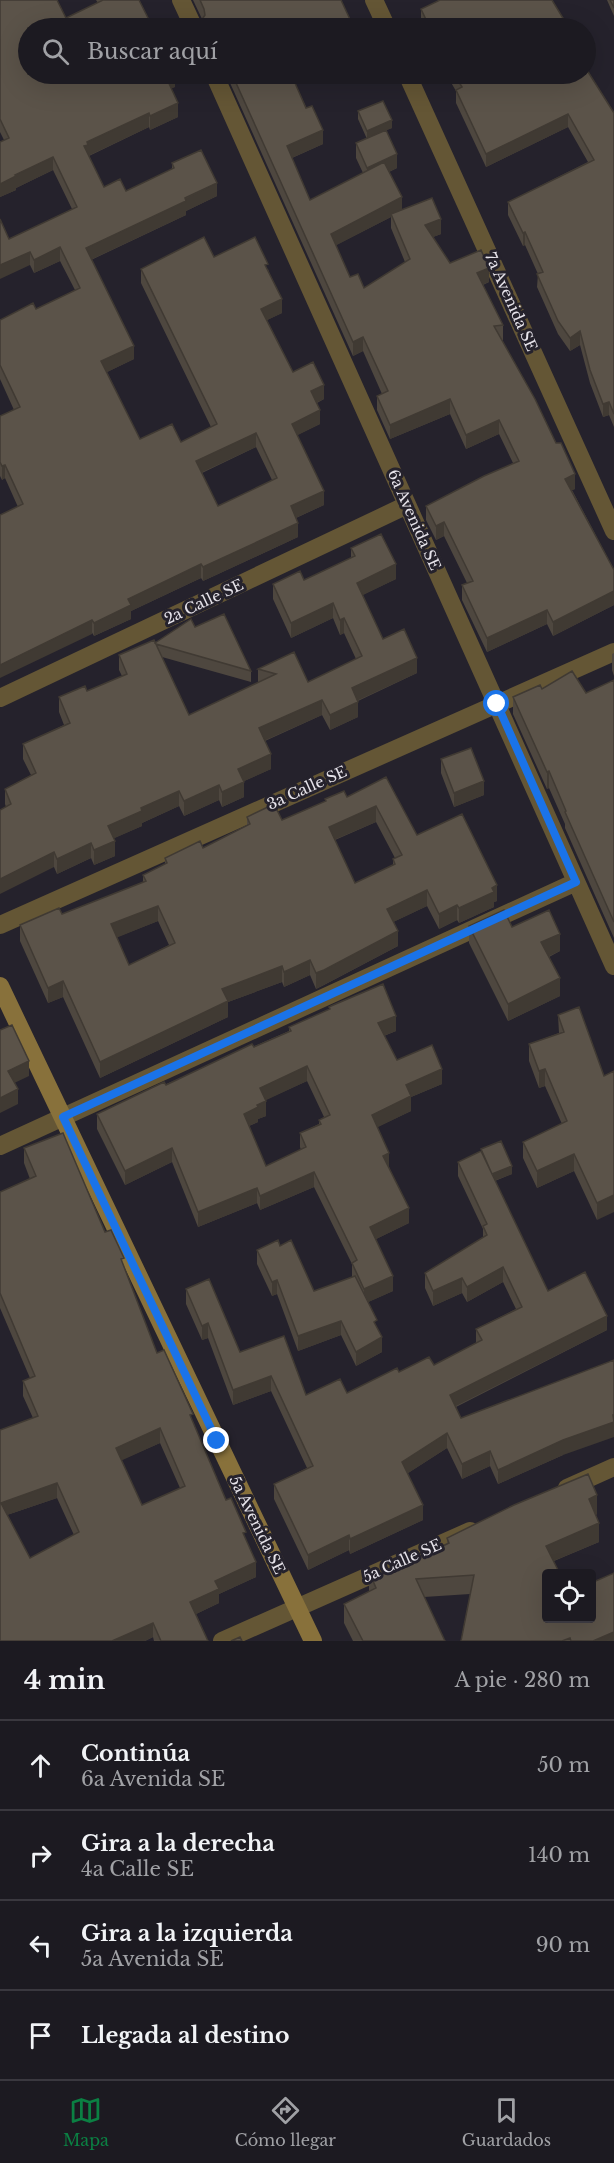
<!DOCTYPE html>
<html lang="es">
<meta charset="utf-8">
<style>
:root{--surface:#1c1a21;--page:#29272e;--text:#f1f3f6;--muted:#a0a1a5;--line:#3a383f;--accent:#0b8043}
body{margin:0;font-family:"Libre Baskerville",serif;background:var(--page);color:var(--text)}
.controls{position:absolute;right:18px;bottom:18px;display:grid;overflow:hidden;border-radius:6px;box-shadow:0 6px 24px #0002}
.controls button{width:54px;height:54px;display:grid;place-items:center;padding:0;border:0;border-bottom:2px solid var(--line);background:var(--surface);color:var(--text);font:30px sans-serif}
.stop{position:absolute;width:18px;height:18px;margin:-14px;border:4px solid #1a73e8;border-radius:50%;background:#fff}
.stop.end{background:#1a73e8;border-color:#fff;box-shadow:0 2px 6px #0008}
.list{margin:0;padding:0;list-style:none}
h2{display:flex;justify-content:space-between;align-items:center;height:78px;margin:0;padding:0 24px;font-size:26px}
h2 small{font-size:20px;font-weight:400;color:var(--muted)}
.list li{display:grid;grid-template-columns:39px 1fr auto;gap:18px;align-items:center;box-sizing:border-box;height:90px;padding:0 24px;border-top:2px solid var(--line)}
.list b{display:block;font-size:22px;white-space:nowrap}
.list p{margin:0;font-size:20px;white-space:nowrap;color:var(--muted)}
.list em{font-size:20px;font-style:normal;color:var(--muted)}
.icon{flex:none;width:33px;height:33px;fill:none;stroke:currentColor;stroke-width:2;stroke-linecap:round;stroke-linejoin:round}
.map{position:relative;flex:none;width:614px;height:1641px;overflow:hidden}
.search{position:absolute;background:var(--surface);box-shadow:0 6px 24px #0002;left:18px;right:18px;top:18px;height:66px;display:flex;align-items:center;gap:15px;box-sizing:border-box;padding:0 21px;border-radius:33px;color:var(--muted);font-size:22px}
.sheet{height:438px;background:var(--surface)}
nav{display:flex;justify-content:space-around;align-items:center;box-sizing:border-box;height:84px;border-top:2px solid var(--line);background:var(--surface);font-size:16px;color:var(--muted)}
nav a{display:grid;justify-items:center;gap:3px}
nav .on{color:var(--accent)}
.map>svg:first-child{display:block}
</style>
<div class="map">
<svg width="614" height="1641" viewBox="0 0 614 1641">
<rect width="100%" height="100%" fill="#25222c"/>
<g fill="none" stroke-linecap="round" stroke-linejoin="round">
<path stroke="#645635" stroke-width="18" d="M181 0 194 28
M374 0 387 28
M214 74 614 966
M407 74 614 531
M0 698 407 505
M0 925 614 652
M0 1146 576 882
M567 1488 614 1467
M222 1641 470 1531"/>
<path stroke="#88713b" stroke-width="18" d="M0 986 313 1641"/>
</g>
<path fill="#4e473f" fill-rule="evenodd" d="M0 0 66 18 98 3 96 0H139L175 74V87L171 88 178 117 150 130 149 127 89 156 104 187 126 191 172 169V163L217 196 186 211V215L91 260 134 359 107 372 140 439 181 442 211 427 141 283V269L214 257 268 269 282 313 267 320 293 372 324 399 317 403 320 424 297 435 324 505 296 518 298 537 203 581 201 578 131 611V619L94 636 18 507 5 478 2 480 0 476V416L14 410 0 379V320L36 309 75 290 60 261 34 273 30 265 9 239 72 209 53 170 16 188V190L0 197V142L4 140 0 132ZM256 447 272 480 218 506 202 473Z
M193 0H341L354 28H199V24L202 19Z
M607 0H614V16Z
M421 9 569 28H424L421 22Z
M226 74H316L295 83 323 144 292 158 310 200 363 173 356 158V143L367 139 358 119V111L392 128 386 130 397 168 389 172 402 209 441 234 433 237 450 263 489 282 483 285 503 325V340H501L575 489 572 490 614 570V605L553 636 547 624 487 652 462 600V585L467 583 444 536 436 540 426 520V506L513 463 499 434 466 449 450 414 390 439 377 410V396L382 394 363 351 353 356ZM391 217V228L405 262 364 288 350 277 336 245Z
M446 74H585L614 113V427L609 415 603 417 590 383 580 345 570 351 558 334 537 287 538 274 525 245 523 246 508 215V202L588 162 568 127 486 167 456 103V91Z
M351 548 396 579 362 595 383 639 417 673 358 701V717L330 730 322 715 265 741 271 769 244 781V797L222 807 219 800 184 816 179 806 142 823V826L114 838 115 856 94 865 91 858 57 874 54 867 6 807 5 804V789L31 775 23 759V744L64 725 59 712V697L87 691 122 676 119 670V655L155 643 195 627 251 671V682L162 657 189 715 258 683V669L308 682 356 659 344 633 340 635 333 618 291 638 273 599V584L304 580 351 558Z
M614 653V676L612 670V654Z
M614 680V938L565 828V824L549 788 547 789 513 714V697L542 689 586 693Z
M441 759 484 795 454 807 441 773Z
M386 777 417 835 497 901 494 902V907L459 923 457 920 439 929 427 906 393 922 398 946 324 985 316 989 310 975 284 987 282 982 228 1002V1017L100 1078 63 997 48 1003 20 941V925L62 914 143 882V875L165 865V858L203 848 247 825V817L282 820 325 802V799L347 797ZM376 822 395 858 393 859V865L355 883 335 840ZM158 921 169 945 129 965 117 937Z
M469 926 512 927 560 951 549 957 560 996 508 1021 469 943Z
M329 1007 396 1031 384 1036 397 1060 442 1084 411 1097V1111L377 1127 389 1167 409 1223 376 1239 393 1291 368 1302 377 1329 382 1352 356 1366 341 1335 298 1351 277 1294 272 1296 257 1264V1250L280 1246 314 1291 352 1277V1264L314 1187 260 1210 257 1203 198 1227 172 1162 125 1185 97 1129V1114L289 1031V1027L329 1010ZM307 1081 324 1117 319 1120V1124L300 1133V1147L301 1150 266 1166 249 1126 258 1122V1119L266 1116 265 1100Z
M558 1015 604 1076 597 1220 574 1171 537 1188 523 1158V1142L562 1124 545 1086 539 1088 529 1061V1044L559 1033Z
M24 1148 105 1232 124 1268 157 1353 193 1422 226 1500 246 1541 256 1577 219 1594V1603L196 1614 208 1641H154L153 1637 145 1641H0V1430L33 1418 23 1396V1381L30 1378 0 1308V1192L30 1179 24 1163ZM160 1443 180 1488 142 1505 121 1460ZM57 1498 74 1535 30 1558 7 1515Z
M481 1149 512 1174 495 1181 548 1291 607 1330 456 1407 461 1418 563 1455 498 1484 490 1466 462 1479 447 1448 408 1473 423 1520 350 1554 349 1550 308 1570 274 1499V1484L307 1468 271 1391 233 1405 208 1338 202 1340 186 1304V1289L240 1352 306 1395 347 1393 399 1372 434 1365 476 1343V1329L516 1309 503 1282 467 1302 462 1293 433 1306 425 1288V1273L483 1238V1229L458 1176V1162L481 1152Z
M597 1514 596 1515 599 1542 554 1561 546 1574 614 1641H461L470 1594 424 1597 445 1641H353L344 1623V1604L369 1592V1580L447 1544V1538Z"/>
<path fill="#403a33" d="M174 74H175V87L166 91V77Z
M289 74H316L289 85Z
M178 103V117L150 130V116Z
M149 113V127L88 156 84 146 87 142Z
M568 114V127L486 167V154Z
M392 120V128L367 139V131Z
M323 130V144L287 160V146Z
M397 154V168L367 182V168Z
M53 157V170L16 188V190L0 197V184L15 175Z
M217 183V196L186 211V215L86 262V248Z
M402 197V211L391 214V217L331 248V234Z
M441 219V234L425 240V225Z
M525 232V245L523 246V233Z
M60 247V261L34 273V260Z
M30 252V265L0 279V265Z
M489 268V282L477 287V273Z
M282 299V313L261 323V309Z
M580 331V345L570 351V338Z
M363 337V351L353 356V342Z
M134 346V359L101 375V361Z
M324 385V399L311 405V391Z
M450 399V414L390 439V425Z
M609 402V415L603 417V404Z
M320 410V424L292 438V424Z
M499 420V434L466 449V435Z
M256 433V447L196 475V461Z
M5 465V478L2 480V466Z
M575 474V489L565 493V479Z
M324 491V505L291 520V506Z
M444 522V536L436 540V526Z
M298 523V537L203 581V567Z
M201 564V578L131 611V619L94 636V623L128 599Z
M396 564V579L357 598V583Z
M614 591V605L553 636V622Z
M333 603V618L291 638V623Z
M547 610V624L487 652V638Z
M344 618V633L340 635V620Z
M92 620V634L0 678V665Z
M417 658V673L352 703V688Z
M322 700V715L259 743V728Z
M358 702V717L330 730V715Z
M271 754V769L238 784V769Z
M549 771V788L547 789V772Z
M484 781V795L454 807V793Z
M244 782V797L222 807V792Z
M219 785V800L184 816V801Z
M179 791V806L142 823V826L108 841V826L141 808Z
M376 806V822L329 842V827Z
M115 841V856L94 865V850Z
M91 843V858L57 874V859Z
M54 852V867L0 894V879Z
M497 885V901L494 902V907L459 923V908Z
M427 890V906L387 925V909Z
M457 905V920L439 929V914Z
M158 906V921L111 940V924Z
M398 931V946L316 989V973Z
M560 934V951L541 960V942Z
M310 960V975L284 987V972Z
M282 966V982L228 1002V1017L100 1078V1062L222 989Z
M560 978V996L508 1021V1004Z
M63 981V997L48 1003V988Z
M396 1016V1031L378 1038V1023Z
M29 1061V1076L8 1086V1071Z
M307 1066V1081L260 1103V1088Z
M442 1069V1084L411 1097V1111L372 1130V1115L406 1085Z
M545 1069V1086L539 1088V1071Z
M18 1089V1104L0 1113V1098Z
M266 1101V1116L258 1119V1122L244 1128V1114L257 1105Z
M172 1148V1162L125 1185V1171Z
M389 1153V1168L383 1156Z
M574 1154V1171L537 1188V1171Z
M512 1166V1174L491 1182V1175Z
M314 1172V1187L260 1210V1196Z
M257 1188V1203L198 1227V1212Z
M614 1195V1212L597 1220V1203Z
M409 1208V1223L370 1242V1227Z
M503 1267V1282L467 1302V1287Z
M393 1276V1291L364 1304V1289Z
M462 1278V1293L433 1306V1291Z
M277 1280V1294L272 1296V1282Z
M607 1316V1330L450 1409V1395Z
M341 1321V1335L298 1351V1336Z
M208 1323V1338L202 1340V1326Z
M382 1337V1352L356 1366V1352Z
M271 1376V1391L233 1405V1390Z
M613 1415H614V1437L563 1455 498 1484V1470Z
M160 1428V1443L116 1463V1448Z
M447 1433V1448L402 1477V1462Z
M490 1451V1466L462 1479V1464Z
M57 1483V1498L1 1517V1503Z
M597 1495V1514L589 1518V1499Z
M423 1505V1520L350 1554V1539Z
M599 1523V1542L546 1564V1546Z
M349 1535V1550L308 1570V1555Z
M256 1562V1577L219 1594V1603L190 1617V1602L215 1581Z
M153 1623V1637L145 1641H112Z
M614 1632V1641H593Z"/>
<path fill="#5b5349" stroke="#403a33" stroke-width="1.5" fill-rule="evenodd" d="M0 0H57L66 18 103 0H139L153 28H28V74H174L166 77 178 103 150 116 149 113 87 142 88 145 84 146 104 187 120 179 126 191 174 168 172 163 201 150 217 183 185 198 186 201 86 248 134 346 101 361 140 439 172 424 181 442 217 424 141 269 204 237 214 257 255 237 268 264 265 265 282 299 261 309 293 372 313 362 324 385 311 391 320 410 292 424 324 491 291 506 298 523 203 567 201 564 170 579 128 599 131 605 94 623 92 620 0 665V515L23 504 5 465 2 466 0 462V416L20 407 0 365V320L33 303 36 309 80 288 60 247 34 260 30 252 0 265V219L9 239 77 207 53 157 15 175 16 176 0 184V142L9 138 0 119ZM256 433 277 478 218 506 196 461Z
M200 0H341L354 28H201L199 24 205 15 204 9Z
M440 0H552L569 28H430L421 9Z
M610 0H614V8Z
M585 67 614 113V414L609 402 603 404 590 370 580 331 570 338 558 321 537 274 543 272 525 232 523 233 508 202 594 160 568 114 486 154 456 90 462 87 454 74H585Z
M232 74H291L306 108 312 106 323 130 287 146 310 200 384 162 402 197 331 234 350 277 358 274 364 288 410 259 391 214 432 198 441 219 425 225 450 263 481 250 489 268 477 273 503 325 494 326 535 399 556 443H561L575 474 565 479 614 570V591L553 622 547 610 487 638 462 585 473 581 444 522 436 526 426 506 484 476 519 461 499 420 466 435 450 399 390 425 377 396 388 391 363 337 353 342Z
M383 101 392 120 367 131 358 111Z
M386 130 397 154 367 168 356 143Z
M381 534 396 564 357 583 383 639 404 629 417 658 352 688 358 702 330 715 322 700 259 728 271 754 238 769 244 782 222 792 219 785 184 801 179 791 141 808 142 811 108 826 115 841 94 850 91 843 57 859 54 852 0 879V810L11 804 5 789 36 773 23 744 70 723 59 697 85 686 87 691 127 674 119 655 154 640 189 715 276 674 258 669 294 652 308 682 362 656 344 618 340 620 333 603 291 623 273 584 300 571 304 580 355 556 351 548Z
M224 614 251 671 156 644 155 643 191 619 195 627Z
M572 671 586 693 614 680V922L565 812 566 811 549 771 547 772 513 697 540 685 542 689Z
M471 748 484 781 454 793 441 759Z
M386 777 417 835 462 814 497 885 492 888 494 892 459 908 457 905 439 914 427 890 387 909 398 931 324 970 316 973 310 960 284 972 282 966 222 989 228 1001 100 1062 63 981 48 988 20 925 59 908 62 914 146 881 143 875 167 863 165 858 200 841 203 848 250 824 247 817 274 804 282 820 326 801 325 799 344 791 347 797ZM376 806 402 855 393 859 395 864 355 883 329 827ZM158 906 175 943 129 965 111 924Z
M504 910 512 927 549 910 560 934 541 942 560 978 508 1004 469 926Z
M383 984 396 1016 378 1023 397 1060 432 1045 442 1069 406 1085 411 1096 372 1115 389 1153 383 1156 409 1208 370 1227 393 1276 364 1289 352 1263 357 1260 314 1172 260 1196 257 1188 198 1212 172 1148 125 1171 97 1114 164 1082 166 1085 252 1044 254 1047 291 1031 289 1027 330 1009 329 1007 331 1006ZM307 1066 330 1115 319 1120 321 1124 300 1133 306 1147 266 1166 244 1114 258 1107 257 1105 266 1101 260 1088Z
M579 1007 604 1076 614 1071V1195L597 1203 574 1154 537 1171 523 1142 567 1121 545 1069 539 1071 529 1044 564 1032 558 1015Z
M12 1025 29 1061 8 1071 18 1089 0 1098V1030Z
M63 1133 105 1232 111 1230 124 1258 121 1259 157 1353 164 1350 193 1414 190 1415 226 1500 231 1498 246 1532 243 1533 256 1562 215 1581 219 1589 190 1602 208 1641H161L153 1623 112 1641H0V1430L38 1416 23 1381 35 1376 0 1293V1192L36 1176 24 1148ZM160 1428 185 1486 142 1505 116 1448ZM57 1483 79 1532 30 1558 1 1503Z
M501 1141 512 1166 492 1174 481 1149Z
M481 1151 548 1291 585 1272 607 1316 450 1395 461 1418 614 1360V1415H613L614 1422 563 1440 498 1470 490 1451 462 1464 447 1433 402 1462 423 1505 350 1539 349 1535 308 1555 274 1484 313 1466 271 1376 233 1390 208 1323 202 1326 186 1289 209 1279 240 1352 284 1336 306 1395 340 1379 347 1393 397 1368 399 1372 429 1357 434 1365 482 1340 476 1329 522 1307 503 1267 467 1287 462 1278 433 1291 425 1273 487 1235 483 1226 487 1224 458 1162Z
M278 1240 280 1246 291 1240 314 1291 355 1276 377 1320 374 1322 382 1337 356 1352 341 1321 298 1336 277 1280 272 1282 257 1250Z
M588 1474 597 1495 589 1499 599 1523 546 1546 560 1574H546V1618H591V1583L614 1573V1632L593 1641H571L570 1638 562 1641H461L474 1575 416 1579 445 1641H363L344 1604 376 1588 373 1581 369 1580 449 1543 447 1538 514 1505Z
M240 1637 242 1641H231Z"/>
<g fill="none" stroke-linecap="round" stroke-linejoin="round">
<path stroke="#1a73e8" stroke-width="8" d="M217 1441 63 1117 576 882 497 704"/>
</g>
<g text-anchor="middle" stroke-width="6" stroke-linejoin="round" paint-order="stroke">
<g font-size="15" fill="#e6e3ea" stroke="#25222c">
<text transform="translate(511 302) rotate(66)" y="5">7a Avenida SE</text>
<text transform="translate(414 520) rotate(66)" y="5">6a Avenida SE</text>
<text transform="translate(204 602) rotate(-25)" y="5">2a Calle SE</text>
<text transform="translate(307 788) rotate(-24)" y="5">3a Calle SE</text>
<text transform="translate(257 1525) rotate(64)" y="5">5a Avenida SE</text>
<text transform="translate(402 1561) rotate(-24)" y="5">5a Calle SE</text>
</g>
</g>
</svg>
<div class="controls">
<button><svg class="icon" aria-label="locate" viewBox="0 0 24 24"><circle cx="12" cy="12" r="6"/><path d="M12 2v4M12 18v4M2 12h4M18 12h4"/></svg></button>
</div>
<div class="stop" style="left:497px;top:704px"></div>
<div class="stop end" style="left:217px;top:1441px"></div>
<div class="search"><svg class="icon" aria-label="search" viewBox="0 0 24 24"><circle cx="10" cy="10" r="6"/><path d="M15 15l6 6"/></svg>Buscar aquí</div>
</div>
<section class="sheet">
<h2>4 min<small>A pie · 280 m</small></h2>
<ul class="list">
<li><svg class="icon" aria-label="ahead" viewBox="0 0 24 24"><path d="M12 20V5M6 11l6-6 6 6"/></svg><div><b>Continúa</b><p>6a Avenida SE</p></div><em>50 m</em></li>
<li><svg class="icon" aria-label="right" viewBox="0 0 24 24"><path d="M7 20v-9h11M14 6l5 5-5 5"/></svg><div><b>Gira a la derecha</b><p>4a Calle SE</p></div><em>140 m</em></li>
<li><svg class="icon" aria-label="left" viewBox="0 0 24 24"><path d="M17 20v-9H6M10 6l-5 5 5 5"/></svg><div><b>Gira a la izquierda</b><p>5a Avenida SE</p></div><em>90 m</em></li>
<li><svg class="icon" aria-label="arrive" viewBox="0 0 24 24"><path d="M6 21V4h12l-3 4 3 4H6"/></svg><div><b>Llegada al destino</b></div></li>
</ul>
</section>
<nav>
<a class="on"><svg class="icon" aria-label="map" viewBox="0 0 24 24"><path d="M3 6l6-2 6 2 6-2v14l-6 2-6-2-6 2zM9 4v14M15 6v14"/></svg>Mapa</a>
<a><svg class="icon" aria-label="directions" viewBox="0 0 24 24"><path d="M12 3l9 9-9 9-9-9zM9 14v-3h6M13 9l2 2-2 2"/></svg>Cómo llegar</a>
<a><svg class="icon" aria-label="saved" viewBox="0 0 24 24"><path d="M7 4h10v16l-5-4-5 4z"/></svg>Guardados</a>
</nav>
